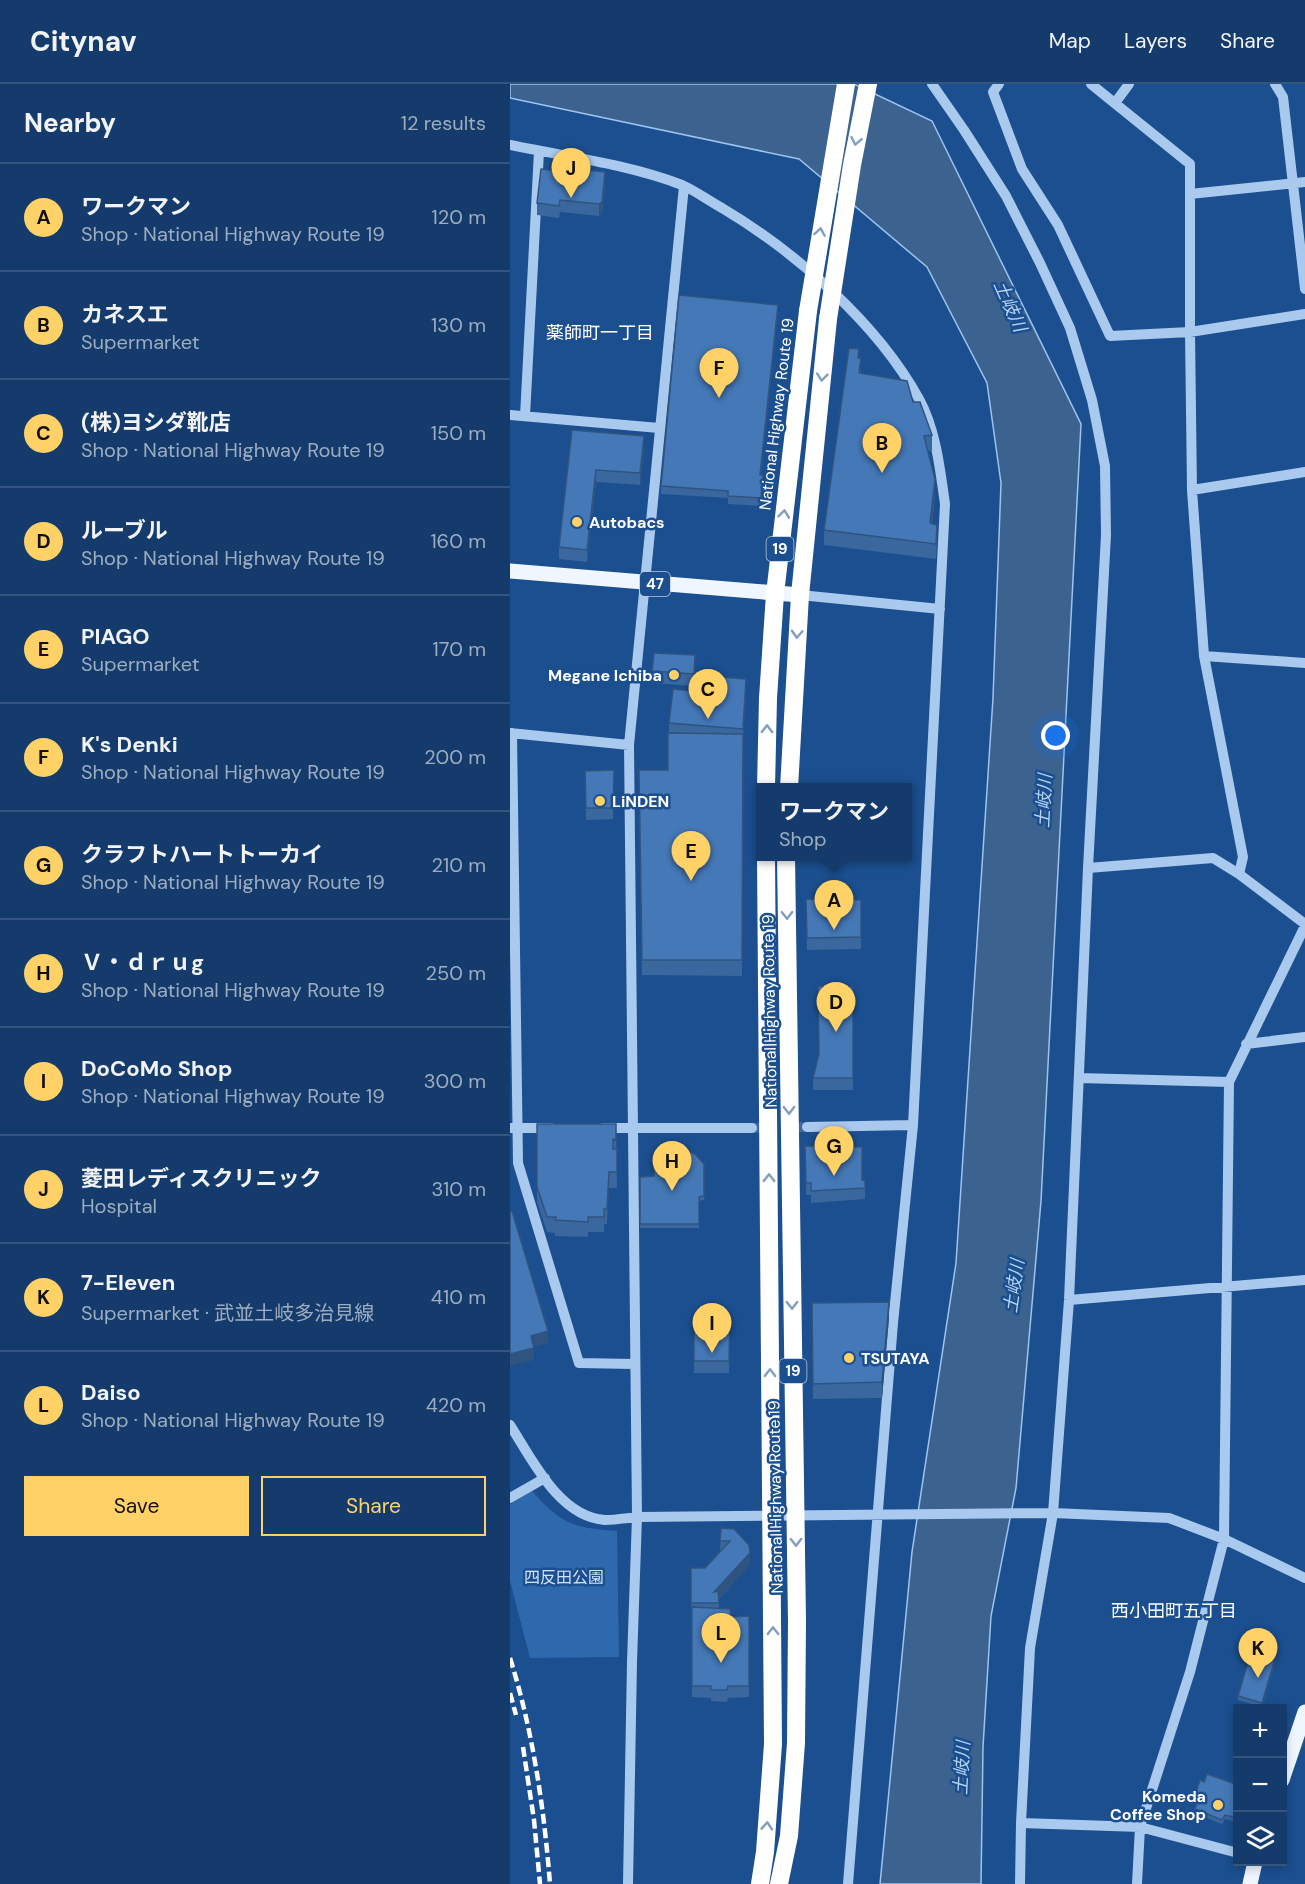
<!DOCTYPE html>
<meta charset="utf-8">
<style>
:root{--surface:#143b6b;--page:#214673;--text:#f1f3f6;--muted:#9dadc1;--line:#33557e;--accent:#ffd166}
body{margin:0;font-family:"DM Sans","Noto Sans JP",sans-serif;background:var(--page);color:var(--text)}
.controls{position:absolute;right:18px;bottom:18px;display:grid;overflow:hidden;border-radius:0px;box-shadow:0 3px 9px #0003}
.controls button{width:54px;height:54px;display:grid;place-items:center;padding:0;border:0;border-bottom:2px solid var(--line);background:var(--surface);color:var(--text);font:30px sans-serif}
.you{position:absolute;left:546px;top:652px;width:21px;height:21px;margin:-15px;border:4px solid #fff;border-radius:50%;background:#1a73e8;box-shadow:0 0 0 9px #1a73e833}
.badge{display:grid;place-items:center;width:39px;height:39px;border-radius:50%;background:var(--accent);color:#111;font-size:20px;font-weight:700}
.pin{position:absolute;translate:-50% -50px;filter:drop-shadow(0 2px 3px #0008)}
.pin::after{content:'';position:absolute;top:32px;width:21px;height:18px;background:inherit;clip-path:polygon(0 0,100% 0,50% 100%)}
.popup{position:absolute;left:246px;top:699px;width:156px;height:78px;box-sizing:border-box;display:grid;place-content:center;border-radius:0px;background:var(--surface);filter:drop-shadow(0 2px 4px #0005);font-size:20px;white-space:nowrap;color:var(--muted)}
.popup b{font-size:22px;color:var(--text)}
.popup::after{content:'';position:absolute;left:50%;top:100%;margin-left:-12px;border:12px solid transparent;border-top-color:var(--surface)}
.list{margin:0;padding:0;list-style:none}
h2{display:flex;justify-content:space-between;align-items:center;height:78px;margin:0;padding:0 24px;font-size:26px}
h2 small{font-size:20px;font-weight:400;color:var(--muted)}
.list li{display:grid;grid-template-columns:39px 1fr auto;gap:18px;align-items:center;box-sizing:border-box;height:108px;padding:0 24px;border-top:2px solid var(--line)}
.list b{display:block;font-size:22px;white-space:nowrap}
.list p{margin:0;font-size:20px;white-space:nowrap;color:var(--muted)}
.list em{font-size:20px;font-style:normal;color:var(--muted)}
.actions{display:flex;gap:12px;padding:18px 24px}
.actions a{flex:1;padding:14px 0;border:2px solid var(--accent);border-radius:0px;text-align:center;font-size:21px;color:var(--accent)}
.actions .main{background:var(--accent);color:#111}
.icon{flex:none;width:33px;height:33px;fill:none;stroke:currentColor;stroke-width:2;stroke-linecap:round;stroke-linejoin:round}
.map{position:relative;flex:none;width:795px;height:1800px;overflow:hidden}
header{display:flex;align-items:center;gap:36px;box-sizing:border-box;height:84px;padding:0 30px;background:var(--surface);border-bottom:2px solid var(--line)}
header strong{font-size:28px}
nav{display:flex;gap:33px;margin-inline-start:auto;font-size:21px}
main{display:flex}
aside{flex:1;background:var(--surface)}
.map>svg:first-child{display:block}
</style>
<header>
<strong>Citynav</strong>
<nav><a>Map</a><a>Layers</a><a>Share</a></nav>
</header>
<main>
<aside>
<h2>Nearby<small>12 results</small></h2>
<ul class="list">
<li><span class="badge">A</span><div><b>ワークマン</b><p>Shop · National Highway Route 19</p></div><em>120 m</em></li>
<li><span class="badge">B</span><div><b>カネスエ</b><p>Supermarket</p></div><em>130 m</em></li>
<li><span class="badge">C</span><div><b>(株)ヨシダ靴店</b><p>Shop · National Highway Route 19</p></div><em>150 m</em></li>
<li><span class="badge">D</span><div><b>ルーブル</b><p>Shop · National Highway Route 19</p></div><em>160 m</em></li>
<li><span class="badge">E</span><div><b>PIAGO</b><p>Supermarket</p></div><em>170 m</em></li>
<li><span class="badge">F</span><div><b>K's Denki</b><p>Shop · National Highway Route 19</p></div><em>200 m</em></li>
<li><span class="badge">G</span><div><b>クラフトハートトーカイ</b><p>Shop · National Highway Route 19</p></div><em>210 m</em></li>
<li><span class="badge">H</span><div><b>Ｖ・ｄｒｕg</b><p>Shop · National Highway Route 19</p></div><em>250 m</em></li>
<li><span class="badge">I</span><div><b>DoCoMo Shop</b><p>Shop · National Highway Route 19</p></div><em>300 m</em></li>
<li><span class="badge">J</span><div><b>菱田レディスクリニック</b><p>Hospital</p></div><em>310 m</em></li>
<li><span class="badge">K</span><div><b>7-Eleven</b><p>Supermarket · 武並土岐多治見線</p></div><em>410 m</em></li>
<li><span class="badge">L</span><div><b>Daiso</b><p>Shop · National Highway Route 19</p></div><em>420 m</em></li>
</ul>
<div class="actions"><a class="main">Save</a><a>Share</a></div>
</aside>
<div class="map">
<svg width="795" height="1800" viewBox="0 0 795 1800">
<rect width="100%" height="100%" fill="#1b4f8f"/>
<path fill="#2e69ad" d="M22 1407C51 1440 64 1444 107 1447L109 1573 20 1574 0 1497V1420Z"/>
<path fill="#3c6290" stroke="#9cc4f0" stroke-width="1.5" d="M0 0H344L422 37 571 340 531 1117 506 1404 481 1532 473 1663 471 1800H370L402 1468 446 1179 483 614 491 399 477 299 417 183 289 75 0 14Z"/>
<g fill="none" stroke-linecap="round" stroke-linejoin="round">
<path stroke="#3d69a0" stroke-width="10" stroke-dasharray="10 5" stroke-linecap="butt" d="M242 1044 297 1043"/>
<path stroke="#a9c9ee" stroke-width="10" d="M422 0 454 46 496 112 530 179 560 244 582 316 595 382 596 451 578 784 559 1216 543 1429 520 1564 511 1739 510 1800
M489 0 483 8 512 85 548 141 600 252 680 248 795 230
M581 0 680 80V248L682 406 694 572 733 773 729 790
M765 0 773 13 795 205
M605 19 619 0
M0 61C58 73 117 80 172 101 186 107 199 117 212 124 286 168 367 239 409 315 426 346 430 385 435 420L403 1041 383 1239 338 1800
M680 110 795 98
M0 331 149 344
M15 332 29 67
M682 406 795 388
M290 511 430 525
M694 572 795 579
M0 649 119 661
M2 649 8 1079 69 1279 124 1280
M578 784 703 774 729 790 795 840
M736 960 795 953
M569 994 719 998
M297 1043 403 1041
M0 1044H41
M93 1044H242
M559 1216 795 1196
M0 1341C22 1375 49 1433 95 1436 105 1436 117 1434 127 1433L543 1429 659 1434 714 1455 795 1494
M0 1414 35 1394
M511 1739 630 1743 728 1769
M118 1800 122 1578 127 1433 119 661 174 102
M627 1800 630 1743 680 1588 714 1455 719 998 795 842"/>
<path stroke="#f0f6ff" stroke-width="15" d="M0 487 290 511
M772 1696 795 1628
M740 1800 745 1778"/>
<path stroke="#fff" stroke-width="18" d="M256 704 258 614 265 510 298 227
M279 704 290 511 318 235
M250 1800 255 1768 263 1660 256 772
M269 1800 279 1752 286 1659 287 1537 276 772"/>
<path stroke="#fff" stroke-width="4.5" stroke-dasharray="10 4.5" stroke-linecap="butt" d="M0 1574C23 1647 34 1724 40 1800
M0 1609 6 1631
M13 1663 24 1736 30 1800"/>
<path stroke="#fff" stroke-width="18" d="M298 227 336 0
M318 235 342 81 358 0"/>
</g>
<path fill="#3a679d" d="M95 100 92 130 89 132 50 128 49 134 27 131V119Z
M268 229 251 391 253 399 251 422 218 420V414L151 410V402Z
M349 274 351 290 403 318 422 351V367H418L425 410 422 440 427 456 426 475 314 461V446Z
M62 346 134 364 130 401 86 398 77 478 49 475V463Z
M185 583 184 602 142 599V587Z
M236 607 233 657 232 892 132 891 129 686H158L159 639 192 608Z
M104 686 103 735 76 736 75 687Z
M296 815 351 816V865L297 866Z
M343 903V1006H303V994Z
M27 1040H106L107 1104H99L97 1140H94V1148H78V1153L45 1152V1149L37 1148 27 1118Z
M295 1062 352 1096 355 1097V1115L301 1119V1111H296Z
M194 1080V1116L189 1117V1144H130V1093L144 1092Z
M302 1219 379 1234 372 1314 303 1315Z
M220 1237 219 1289H184V1238Z
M211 1444 240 1480 209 1515V1524L221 1533 239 1532V1613L218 1614 217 1618 201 1617V1614L182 1613 181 1484H195L210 1467Z
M767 1572 752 1623 728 1616V1612Z
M694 1698 728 1701V1738L715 1735 712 1740 685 1729V1725L689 1713 686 1712V1708Z"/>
<path fill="#305480" d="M95 88V100L92 130 89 132V120Z
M268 221V229L250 399V391Z
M134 352V364L130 401V389Z
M86 386V398L77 478V466Z
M253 391V399L251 422V414Z
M425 395V410L420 455V439Z
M185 571V583L184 602V590Z
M236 595V607L233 657V645Z
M99 1088V1104L97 1140V1125Z
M379 1218V1234L372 1314V1298Z
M38 1247V1259L21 1264V1252Z
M24 1264V1276L0 1282V1270Z
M240 1469V1480L204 1520V1508Z
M767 1568V1572L752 1623V1619Z"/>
<path fill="#4478b7" stroke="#305480" stroke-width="1.5" d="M56 84 95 88 92 118 89 120 50 116 49 122 27 119 31 85 49 87Z
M169 211 268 221 250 391H253L251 414 218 412V407L151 402Z
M339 264 349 265 348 274H351L349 289 397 297 403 318H410L422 351 414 352 425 395 420 439 427 441 426 460 314 446Z
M62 346 134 352 130 389 86 386 77 466 49 463Z
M144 569 185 571 184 590 142 587Z
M210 593 236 595 233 645 159 639 163 605 192 608Z
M158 649 233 650 232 876H132L129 686H158Z
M104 686 103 724H76L75 687Z
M296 815 351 816V853L297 854Z
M308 902 343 903V994H303L309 970Z
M27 1040H106V1056L103 1055V1065H107V1088H99L97 1125H94V1133H78V1138L45 1136 46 1133H37L27 1103Z
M295 1062 352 1063V1096L355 1097V1104L301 1107V1099H296Z
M179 1067 185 1070 194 1080V1112L189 1113V1140H130V1093L144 1092 143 1069Z
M2 1127 38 1247 21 1252 24 1264 0 1270V1128Z
M379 1218 372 1298 303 1300 302 1219Z
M220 1237 219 1277H184V1238Z
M211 1444 224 1445 239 1461 240 1469 204 1508 208 1507 209 1519H181V1484H195L220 1457H210Z
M182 1523 220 1525 221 1533 239 1532V1602H218L217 1606H201V1602H182Z
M743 1561 767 1568 752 1619 728 1612Z
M697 1690 728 1701V1734L715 1731 712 1736 685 1725 690 1710 686 1708 690 1696 694 1698Z"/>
<defs><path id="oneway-chevron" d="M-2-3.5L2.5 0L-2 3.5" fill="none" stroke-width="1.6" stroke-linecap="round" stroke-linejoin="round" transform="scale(1.5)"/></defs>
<g stroke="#829ec1">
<use href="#oneway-chevron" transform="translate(346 57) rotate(101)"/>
<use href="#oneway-chevron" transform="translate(310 148) rotate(-81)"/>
<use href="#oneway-chevron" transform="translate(312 293) rotate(96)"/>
<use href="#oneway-chevron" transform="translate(274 430) rotate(-83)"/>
<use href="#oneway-chevron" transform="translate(287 550) rotate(93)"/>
<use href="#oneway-chevron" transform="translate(257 645) rotate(-89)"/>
<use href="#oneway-chevron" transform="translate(277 831) rotate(89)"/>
<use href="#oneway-chevron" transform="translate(279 1026) rotate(89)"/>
<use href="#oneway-chevron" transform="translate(259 1094) rotate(-90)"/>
<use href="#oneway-chevron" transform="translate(282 1221) rotate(89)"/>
<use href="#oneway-chevron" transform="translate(260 1289) rotate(-90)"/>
<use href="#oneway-chevron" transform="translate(286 1458) rotate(89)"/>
<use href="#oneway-chevron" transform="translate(263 1547) rotate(-91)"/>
<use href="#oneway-chevron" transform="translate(257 1742) rotate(-86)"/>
</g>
<g fill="#ffd166" stroke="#1b4f8f" stroke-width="2">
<circle cx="67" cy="438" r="6"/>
<circle cx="164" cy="591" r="6"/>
<circle cx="90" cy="717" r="6"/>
<circle cx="339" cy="1274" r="6"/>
<circle cx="708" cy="1721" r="6"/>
</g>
<g text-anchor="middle" stroke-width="5" stroke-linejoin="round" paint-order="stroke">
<g fill="#1b4f8f" stroke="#bbcadd" stroke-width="1.5">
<rect x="256.5" y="453" width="27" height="24" rx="4.5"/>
<rect x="130" y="488" width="30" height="24" rx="4.5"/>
<rect x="269.5" y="1275" width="27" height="24" rx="4.5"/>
</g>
<g font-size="15" font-weight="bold" fill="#fff">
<text x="270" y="470">19</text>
<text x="145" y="505">47</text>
<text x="283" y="1292">19</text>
</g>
<g font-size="16" fill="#fff" stroke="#1b4f8f">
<text transform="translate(266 330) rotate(-83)" y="6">National Highway Route 19</text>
<text transform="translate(259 927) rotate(-91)" y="6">National Highway Route 19</text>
<text transform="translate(265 1413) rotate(-91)" y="6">National Highway Route 19</text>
</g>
<g font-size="16" font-weight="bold" fill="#fff" stroke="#1b4f8f" text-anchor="start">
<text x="79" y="444">Autobacs</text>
<text x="152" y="597" text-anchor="end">Megane Ichiba</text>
<text x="102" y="723">LiNDEN</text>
<text x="351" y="1280">TSUTAYA</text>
<text x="696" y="1718" text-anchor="end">Komeda<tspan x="696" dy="18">Coffee Shop</tspan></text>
</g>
<g font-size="16" fill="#cfe3fa" stroke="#1b4f8f">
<text x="54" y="1499">四反田公園</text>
</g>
<g font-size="18" font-style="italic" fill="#b5d3f5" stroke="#1b4f8f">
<text transform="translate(500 222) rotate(66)" y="6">土岐川</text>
<text transform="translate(534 717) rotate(-87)" y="6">土岐川</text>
<text transform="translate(504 1202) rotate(-82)" y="6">土岐川</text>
<text transform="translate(452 1684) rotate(-87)" y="6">土岐川</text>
</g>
<g font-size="18" fill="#fff" stroke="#1b4f8f">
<text x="90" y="255">薬師町一丁目</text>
<text x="664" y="1533">西小田町五丁目</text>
</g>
</g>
</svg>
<div class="controls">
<button>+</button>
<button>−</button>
<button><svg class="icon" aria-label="layers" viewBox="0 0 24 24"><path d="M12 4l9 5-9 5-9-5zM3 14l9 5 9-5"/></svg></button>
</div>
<div class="you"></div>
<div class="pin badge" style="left:324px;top:846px">A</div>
<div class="popup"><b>ワークマン</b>Shop</div>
<div class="pin badge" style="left:372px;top:389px">B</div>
<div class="pin badge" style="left:198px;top:635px">C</div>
<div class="pin badge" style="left:326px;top:948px">D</div>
<div class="pin badge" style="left:181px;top:797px">E</div>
<div class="pin badge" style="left:209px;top:314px">F</div>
<div class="pin badge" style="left:324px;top:1092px">G</div>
<div class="pin badge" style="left:162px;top:1107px">H</div>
<div class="pin badge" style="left:202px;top:1269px">I</div>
<div class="pin badge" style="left:61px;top:114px">J</div>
<div class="pin badge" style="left:748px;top:1594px">K</div>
<div class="pin badge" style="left:211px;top:1579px">L</div>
</div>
</main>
